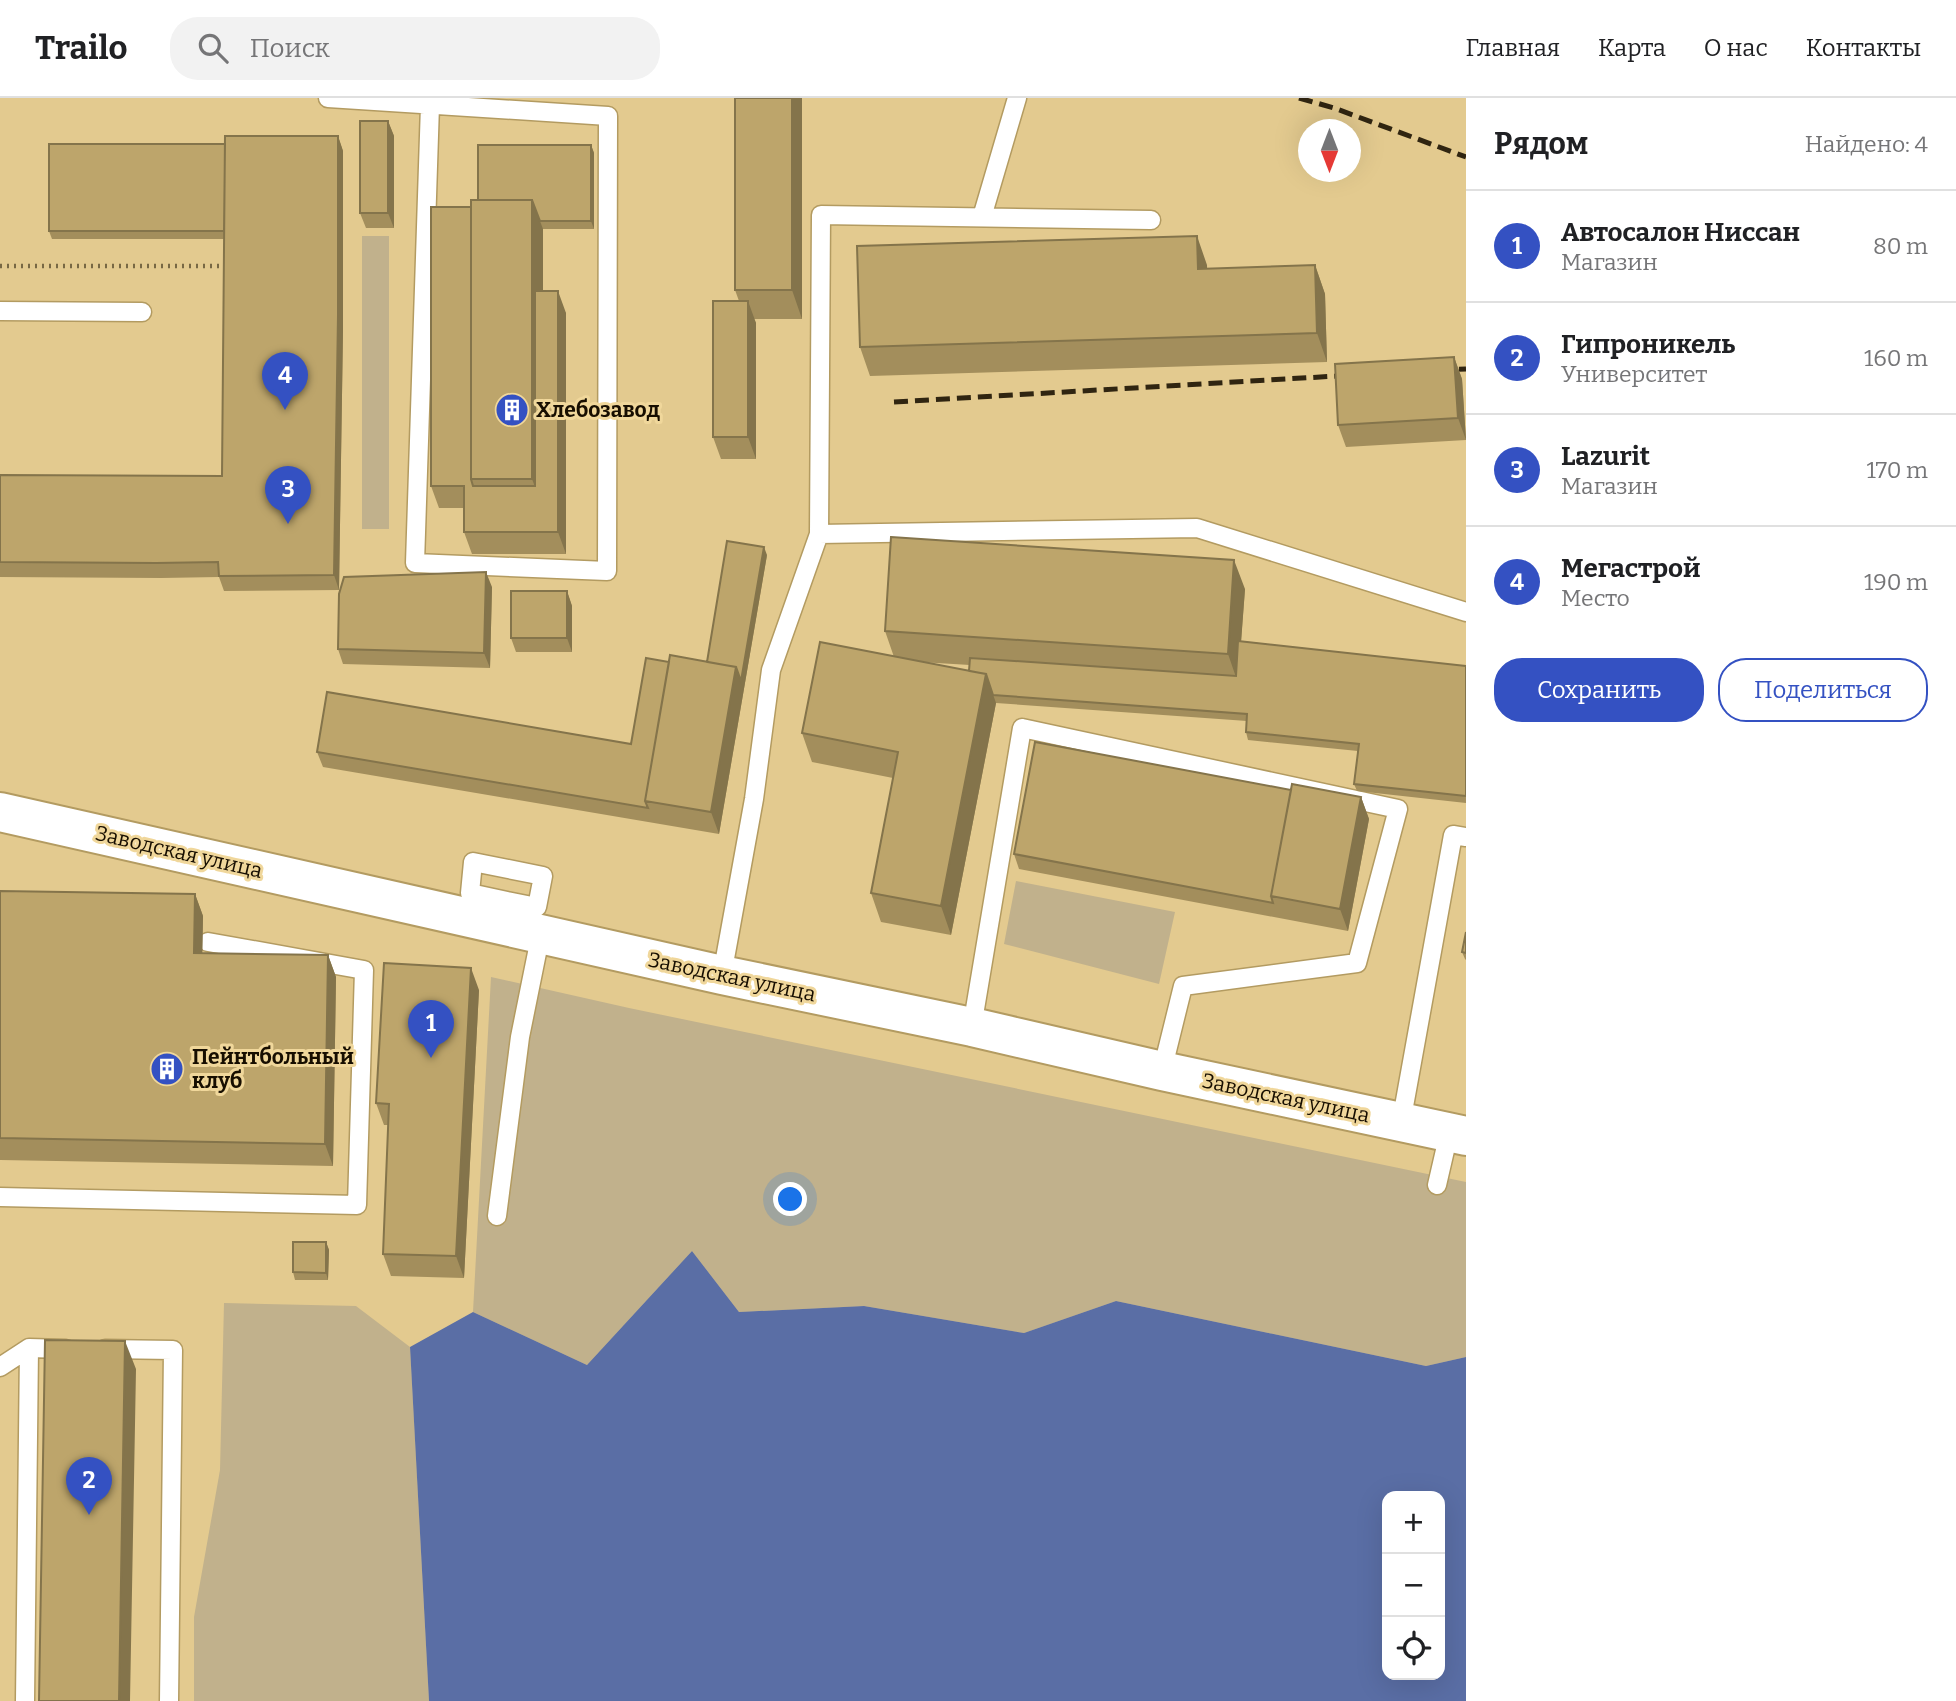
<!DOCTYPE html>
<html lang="ru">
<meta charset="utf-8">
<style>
:root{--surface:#fff;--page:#f2f2f2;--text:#202124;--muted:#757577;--line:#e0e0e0;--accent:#3451c2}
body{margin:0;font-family:Bitter,serif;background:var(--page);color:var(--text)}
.controls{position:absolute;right:21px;bottom:21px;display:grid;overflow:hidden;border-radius:14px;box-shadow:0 7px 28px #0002}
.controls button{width:63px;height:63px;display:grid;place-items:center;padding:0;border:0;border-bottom:2px solid var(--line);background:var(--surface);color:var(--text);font:35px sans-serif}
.compass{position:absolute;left:1298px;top:21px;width:63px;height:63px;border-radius:50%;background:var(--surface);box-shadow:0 7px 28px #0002;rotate:180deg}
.you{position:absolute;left:791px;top:1102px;width:24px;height:24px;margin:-18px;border:5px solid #fff;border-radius:50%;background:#1a73e8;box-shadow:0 0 0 10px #1a73e833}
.badge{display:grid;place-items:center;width:46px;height:46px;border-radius:50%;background:var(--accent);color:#fff;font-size:23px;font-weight:700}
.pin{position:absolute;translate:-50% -58px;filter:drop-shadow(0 2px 4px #0008)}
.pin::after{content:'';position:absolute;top:37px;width:24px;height:21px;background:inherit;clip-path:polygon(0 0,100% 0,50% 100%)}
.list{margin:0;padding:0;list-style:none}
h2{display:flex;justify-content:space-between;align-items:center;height:91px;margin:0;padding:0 28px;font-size:30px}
h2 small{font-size:23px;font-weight:400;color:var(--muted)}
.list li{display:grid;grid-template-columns:46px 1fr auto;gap:21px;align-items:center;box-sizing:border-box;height:112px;padding:0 28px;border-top:2px solid var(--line)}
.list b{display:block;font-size:26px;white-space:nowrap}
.list p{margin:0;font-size:23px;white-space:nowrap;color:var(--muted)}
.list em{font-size:23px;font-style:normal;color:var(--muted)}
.actions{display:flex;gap:14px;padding:21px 28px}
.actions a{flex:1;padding:16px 0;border:2px solid var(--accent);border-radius:28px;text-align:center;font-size:24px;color:var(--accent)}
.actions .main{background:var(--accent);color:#fff}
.icon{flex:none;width:38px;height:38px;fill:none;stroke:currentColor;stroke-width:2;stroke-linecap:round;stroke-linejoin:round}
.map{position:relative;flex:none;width:1466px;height:1603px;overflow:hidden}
header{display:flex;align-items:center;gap:42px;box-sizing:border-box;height:98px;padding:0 35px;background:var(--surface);border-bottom:2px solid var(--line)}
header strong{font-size:33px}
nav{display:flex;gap:38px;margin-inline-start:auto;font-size:24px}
.search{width:490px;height:63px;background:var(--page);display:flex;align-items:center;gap:18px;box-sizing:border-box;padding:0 24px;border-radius:28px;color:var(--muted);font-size:26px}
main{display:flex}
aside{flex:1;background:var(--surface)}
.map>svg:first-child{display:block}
</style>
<header>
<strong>Trailo</strong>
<div class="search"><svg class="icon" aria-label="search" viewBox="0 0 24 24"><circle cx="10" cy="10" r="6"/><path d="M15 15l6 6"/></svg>Поиск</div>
<nav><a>Главная</a><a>Карта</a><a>О нас</a><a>Контакты</a></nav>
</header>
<main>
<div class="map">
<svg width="1466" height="1603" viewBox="0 0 1466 1603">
<rect width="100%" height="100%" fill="#e3ca8f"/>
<path fill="#c1b18c" d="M362 138H389V431H362Z
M1016 783 1175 814 1159 886 1004 846Z
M491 879 629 910 1466 1084V1259L1426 1268 1116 1203 1024 1235 864 1208 739 1214 692 1153 587 1267 473 1214Z
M224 1205 356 1208 410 1249 429 1603H194V1519L220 1372Z"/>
<path fill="#5a6ea5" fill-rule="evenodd" d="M692 1153 739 1214 864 1208 1024 1235 1116 1203 1426 1268 1466 1259V1603H429L410 1249 473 1214 587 1267ZM1387 1398H1440V1577H1387Z"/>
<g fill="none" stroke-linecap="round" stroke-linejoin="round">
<defs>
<path id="lane" d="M328 0 608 18 607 473 415 465 430 7
M982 119 1017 0
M0 213 142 214
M819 436 821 117 1151 122
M505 827 507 803 537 809 543 778 473 764 470 795 507 803
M722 877 754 701 771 572 819 436 1197 430 1466 514
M972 929 1022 630 1398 711 1357 865 1183 888 1162 973
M1401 1025 1453 737 1466 739
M1437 1087 1449 1035
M0 1099 357 1107 364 872 208 844
M497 1118 520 939 541 835
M105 1251 173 1252 169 1603
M0 1269 29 1250 66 1251
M25 1603 29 1250"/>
<path id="primary" d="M0 714 722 877 972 929 1162 973 1466 1038"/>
</defs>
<use href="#lane" stroke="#b39b61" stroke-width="21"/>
<use href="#primary" stroke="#b39b61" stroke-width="42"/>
<path stroke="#786844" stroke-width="4.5" stroke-dasharray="2 5" stroke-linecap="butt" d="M0 168H227"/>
<use href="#lane" stroke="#fff" stroke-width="18"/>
<use href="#primary" stroke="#fff" stroke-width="38"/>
<path stroke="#302511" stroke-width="5" stroke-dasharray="14 7" stroke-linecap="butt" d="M1299 0 1334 10 1466 59
M1438 272 1466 271
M894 304 1354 277"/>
</g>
<path fill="#a38e5c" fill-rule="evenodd" d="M802 0V221H754L756 225V361H721L713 339 739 203 735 192Z
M388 23 394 38V130H366L360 115Z
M338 38 343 53V232L339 492 224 493 219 479 161 480 0 479V377L222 378 224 141H52L49 133 225 46Z
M591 47 594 55V131H543V193L566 215V456H472L464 434V410H439L431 388 471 109 478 102Z
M1207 167V171L1315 167 1325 196 1327 264 870 278 860 249Z
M1454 259 1462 281 1466 342 1346 349 1338 327Z
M767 457 719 736 323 669 317 654 631 646 669 564H707Z
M492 489 490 570 343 566 338 551Z
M1245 491 1241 543 1466 568V705L1357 693 1354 686 1358 653 1248 642 1246 634 1247 623 996 605 951 837 881 824 871 795 893 680 812 664 802 635 894 559 885 533ZM920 564 970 567 969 573Z
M567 493 572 508V554H516L511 540Z
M1291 692 1361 699 1369 721 1348 833 1019 771 1014 756Z
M0 793 195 796 203 818 202 855 328 857 336 879 333 1068 0 1062Z
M1466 834V862L1465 861 1462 854Z
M479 892 464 1180 391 1178 383 1156 388 1027H384L376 1005Z
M326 1144 329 1152 328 1182H295L293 1174Z"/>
<path fill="#84744b" d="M792 0H802V221L792 192Z
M388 23 394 38V130L388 115Z
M338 38 343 53V232L339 492 334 477Z
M591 47 594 55V131L591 123Z
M532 102 543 131V410L532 381Z
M1197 138 1207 167 1208 200 1198 171Z
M1315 167 1325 196 1327 264 1317 235Z
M558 193 566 215V456L558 434Z
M748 203 756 225V361L748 339Z
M1454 259 1462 281 1466 342 1458 320Z
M764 449 767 457 719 736 711 714 736 569Z
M1234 462 1245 491 1238 585 1228 556Z
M486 474 492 489 490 570 484 555Z
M567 493 572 508V554L567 540Z
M986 576 996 605 951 837 941 808Z
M1361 699 1369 721 1348 833 1340 811Z
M195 796 203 818 202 877 194 855Z
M328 857 336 879 333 1068 325 1046Z
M471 870 479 892 464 1180 456 1158Z
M326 1144 329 1152 328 1182 326 1175Z
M125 1243 136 1271 130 1603H119Z"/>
<path fill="#bda56b" stroke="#84744b" stroke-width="2" d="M735 0H792V192H735Z
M360 23H388V115H360Z
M225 38H338V217L334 477 219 478 218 464 156 465 0 464V377L222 378Z
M49 46H225L224 133H49Z
M478 47H591V123H540L532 102H478Z
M471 102H532V381H471Z
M431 109H471V381L473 388H535V193H558V434H464V388H431Z
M1197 138 1198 171 1315 167 1317 235 860 249 857 148Z
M713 203H748V339H713Z
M1454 259 1458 320 1338 327 1335 266Z
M891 439 1234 462 1228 556 885 533Z
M727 443 764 449 741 583 736 569 707 564Z
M486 474 484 555 338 551 339 496 344 479Z
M511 493H567V540H511Z
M1238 543 1466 568V698L1354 686 1359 646 1246 634 1247 616 993 597 986 576 969 573 970 560 1236 578Z
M820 544 986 576 941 808 871 795 898 654 802 635Z
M670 557 736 569 711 714 645 703Z
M646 560 669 564 645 703 648 710 317 654 327 594 631 646Z
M1035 644 1291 692 1271 798 1273 805 1014 756Z
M1292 686 1361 699 1340 811 1271 798Z
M0 793 195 796 194 855 328 857 325 1046 0 1040Z
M1466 834V855L1462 854Z
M384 865 471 870 456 1158 383 1156 389 1006 376 1005Z
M293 1144H326V1175L293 1174Z
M45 1242 125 1243 119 1603H39Z"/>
<defs>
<symbol id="building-disc" viewBox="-11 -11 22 22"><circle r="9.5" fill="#3451c2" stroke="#f0d79b"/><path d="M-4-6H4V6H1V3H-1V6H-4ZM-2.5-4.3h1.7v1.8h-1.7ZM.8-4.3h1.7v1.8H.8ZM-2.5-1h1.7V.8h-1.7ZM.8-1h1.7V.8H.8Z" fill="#fff"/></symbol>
</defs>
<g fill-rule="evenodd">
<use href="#building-disc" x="493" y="293" width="38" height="38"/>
<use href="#building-disc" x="148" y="952" width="38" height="38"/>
</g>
<g text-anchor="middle" stroke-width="6" stroke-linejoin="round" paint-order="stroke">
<g font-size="21" font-weight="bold" fill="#170e00" stroke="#f0d79b" text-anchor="start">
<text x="536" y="319">Хлебозавод</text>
<text x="192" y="966">Пейнтбольный<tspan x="192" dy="24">клуб</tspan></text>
</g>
<g font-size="21" fill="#170e00" stroke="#f0d79b">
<text transform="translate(179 754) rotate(13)" y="7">Заводская улица</text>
<text transform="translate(732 879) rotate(12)" y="7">Заводская улица</text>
<text transform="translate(1286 1000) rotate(12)" y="7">Заводская улица</text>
</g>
</g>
</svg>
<div class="controls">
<button>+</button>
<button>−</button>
<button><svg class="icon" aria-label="locate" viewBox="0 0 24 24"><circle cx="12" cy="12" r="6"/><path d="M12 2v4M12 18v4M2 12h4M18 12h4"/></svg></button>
</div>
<svg class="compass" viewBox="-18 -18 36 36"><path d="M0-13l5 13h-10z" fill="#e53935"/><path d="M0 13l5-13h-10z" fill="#757577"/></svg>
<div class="you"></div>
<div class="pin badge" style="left:431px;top:960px">1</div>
<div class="pin badge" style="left:89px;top:1417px">2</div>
<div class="pin badge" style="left:288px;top:426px">3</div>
<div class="pin badge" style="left:285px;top:312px">4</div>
</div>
<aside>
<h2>Рядом<small>Найдено: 4</small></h2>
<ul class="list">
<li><span class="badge">1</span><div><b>Автосалон Ниссан</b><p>Магазин</p></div><em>80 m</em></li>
<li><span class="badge">2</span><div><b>Гипроникель</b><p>Университет</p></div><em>160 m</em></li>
<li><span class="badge">3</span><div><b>Lazurit</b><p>Магазин</p></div><em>170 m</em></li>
<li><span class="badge">4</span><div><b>Мегастрой</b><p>Место</p></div><em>190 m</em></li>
</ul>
<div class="actions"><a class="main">Сохранить</a><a>Поделиться</a></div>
</aside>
</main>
